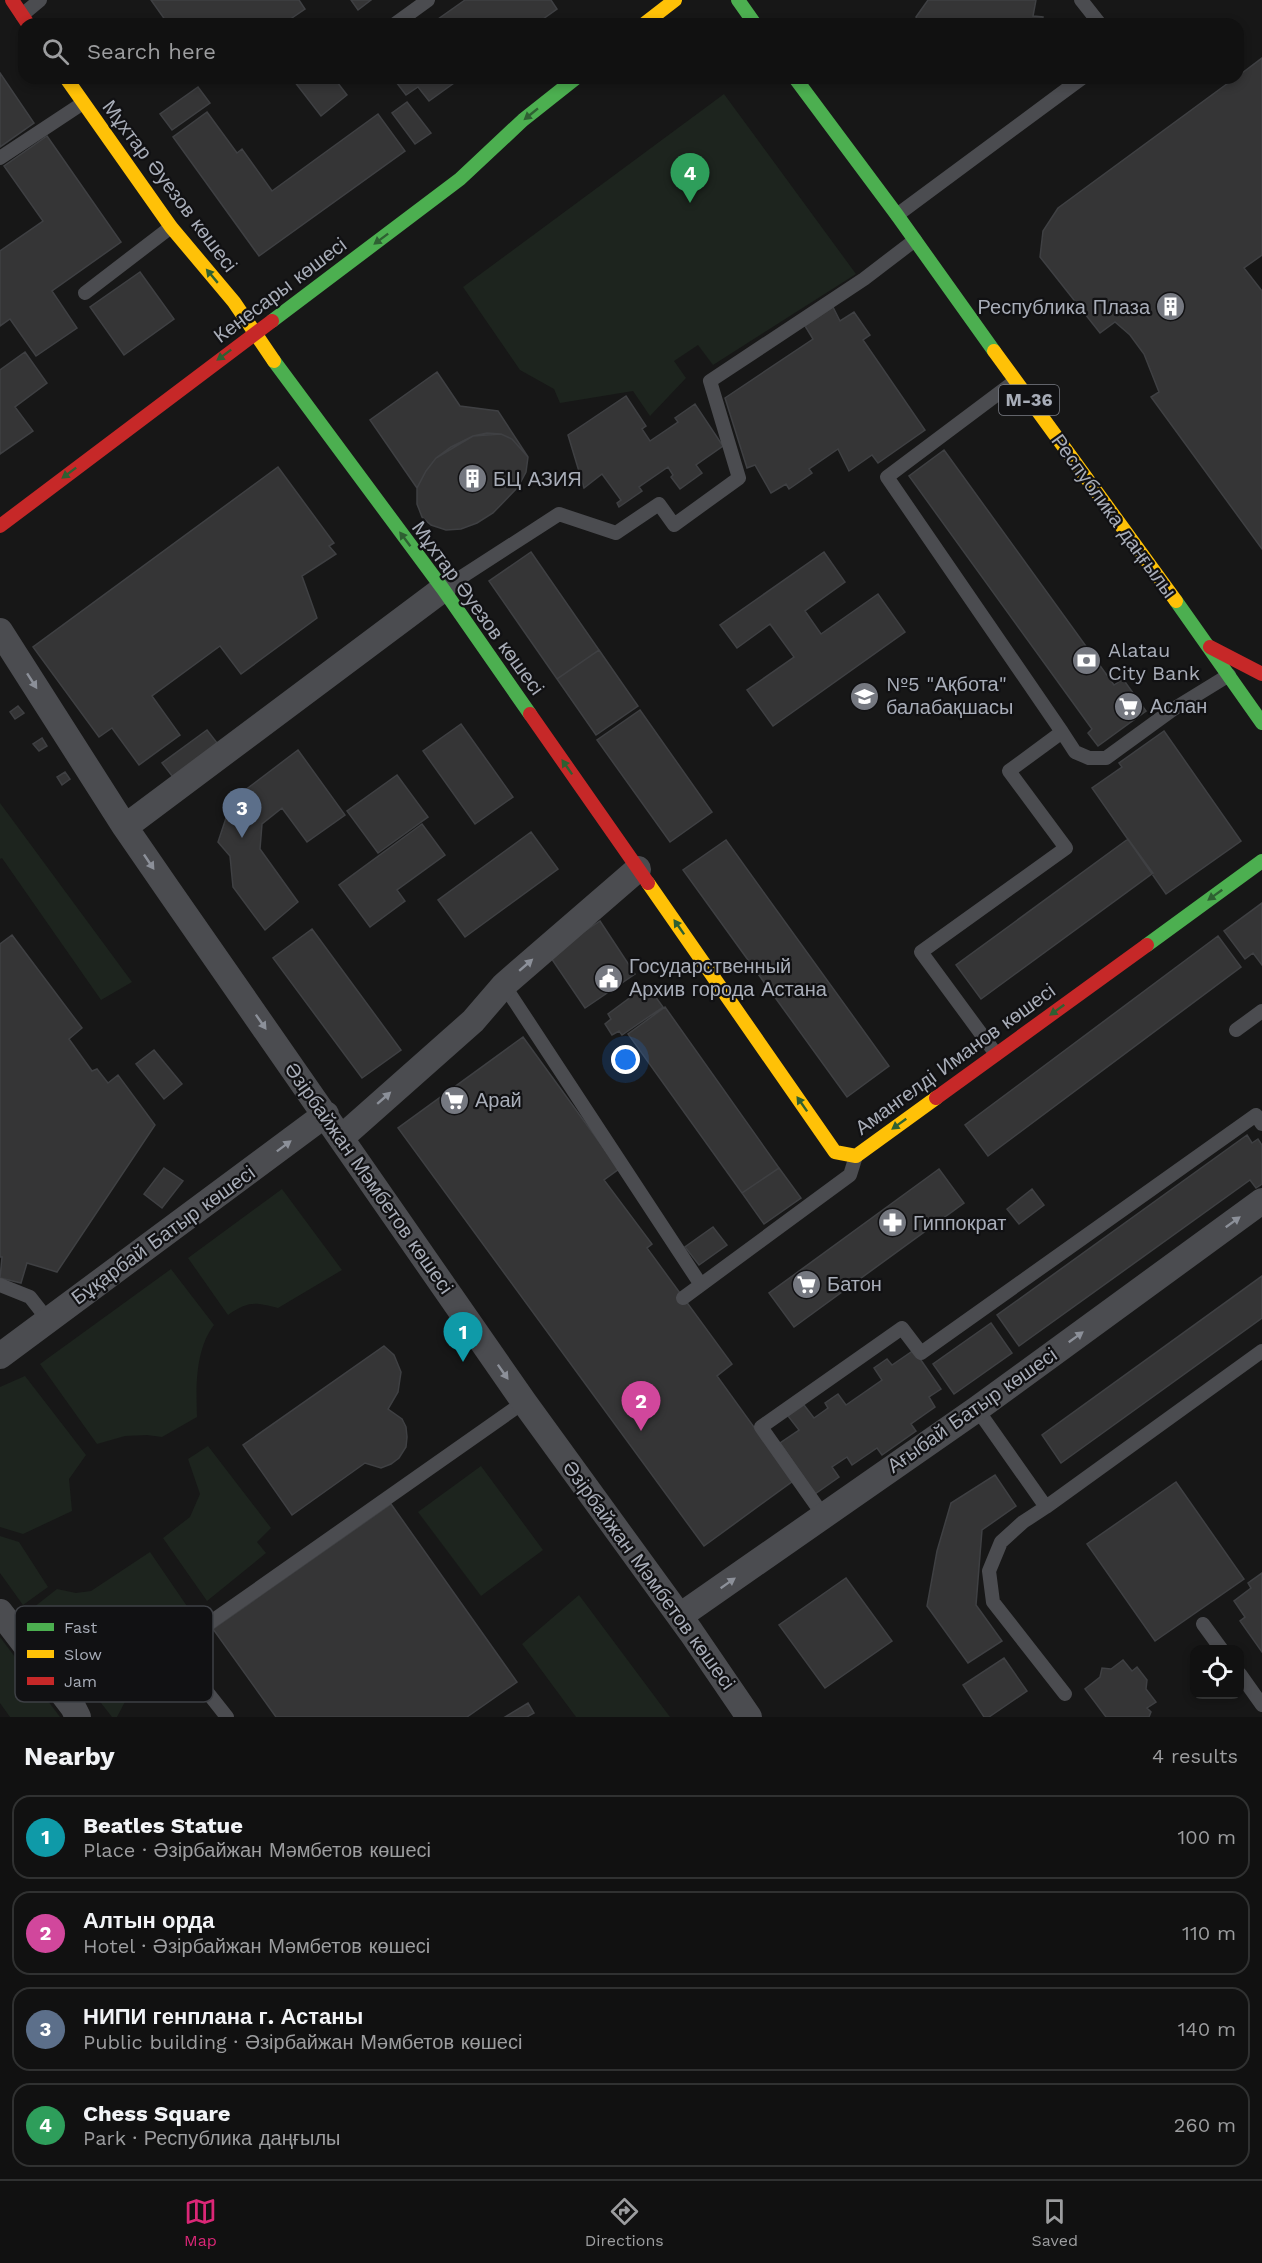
<!DOCTYPE html>
<meta charset="utf-8">
<style>
:root{--surface:#111;--page:#1e1f1f;--text:#f1f3f6;--muted:#9c9d9f;--line:#303131;--accent:#db2777}
body{margin:0;font-family:"Work Sans",sans-serif;background:var(--page);color:var(--text)}
.controls{position:absolute;right:18px;bottom:18px;display:grid;overflow:hidden;border-radius:12px;box-shadow:0 3px 9px #0003}
.controls button{width:54px;height:54px;display:grid;place-items:center;padding:0;border:0;border-bottom:2px solid var(--line);background:var(--surface);color:var(--text);font:30px sans-serif}
.you{position:absolute;left:626px;top:1060px;width:21px;height:21px;margin:-15px;border:4px solid #fff;border-radius:50%;background:#1a73e8;box-shadow:0 0 0 9px #1a73e833}
.badge{display:grid;place-items:center;width:39px;height:39px;border-radius:50%;background:var(--accent);color:#fff;font-size:20px;font-weight:700}
.pin{position:absolute;translate:-50% -50px;filter:drop-shadow(0 2px 3px #0008)}
.pin::after{content:'';position:absolute;top:32px;width:21px;height:18px;background:inherit;clip-path:polygon(0 0,100% 0,50% 100%)}
.list{margin:0;padding:0;list-style:none}
h2{display:flex;justify-content:space-between;align-items:center;height:78px;margin:0;padding:0 24px;font-size:26px}
h2 small{font-size:20px;font-weight:400;color:var(--muted)}
.list li{display:grid;grid-template-columns:39px 1fr auto;gap:18px;align-items:center;box-sizing:border-box;height:84px;margin:0 12px 12px;padding:0 12px;border:2px solid var(--line);border-radius:18px}
.list b{display:block;font-size:22px;white-space:nowrap}
.list p{margin:0;font-size:20px;white-space:nowrap;color:var(--muted)}
.list em{font-size:20px;font-style:normal;color:var(--muted)}
.icon{flex:none;width:33px;height:33px;fill:none;stroke:currentColor;stroke-width:2;stroke-linecap:round;stroke-linejoin:round}
.map{position:relative;flex:none;width:1262px;height:1717px;overflow:hidden}
.search{position:absolute;background:var(--surface);box-shadow:0 3px 9px #0003;left:18px;right:18px;top:18px;height:66px;display:flex;align-items:center;gap:15px;box-sizing:border-box;padding:0 21px;border-radius:18px;color:var(--muted);font-size:22px}
.sheet{height:462px;background:var(--surface)}
nav{display:flex;justify-content:space-around;align-items:center;box-sizing:border-box;height:84px;border-top:2px solid var(--line);background:var(--surface);font-size:16px;color:var(--muted)}
nav a{display:grid;justify-items:center;gap:3px}
nav .on{color:var(--accent)}
.map>svg:first-child{display:block}
</style>
<div class="map">
<svg width="1262" height="1717" viewBox="0 0 1262 1717">
<rect width="100%" height="100%" fill="#171717"/>
<path fill="#1d241e" d="M724 94 856 274 713 365 698 345 674 361 686 378 650 416 633 391 560 403 554 389 520 370 463 287Z
M0 803 132 982 101 1000 2 858 0 859Z
M282 1189 342 1270 278 1308C254 1302 249 1301 228 1315L188 1258Z
M171 1269 214 1325C195 1350 196 1387 197 1417L162 1437 147 1435 125 1436 97 1444 40 1364Z
M25 1376 86 1455 69 1479 72 1511 23 1534 0 1527V1387Z
M208 1446 271 1528 257 1542 266 1553 207 1601 163 1538 190 1517 200 1494 188 1459Z
M481 1466 543 1550 481 1596 418 1512Z
M0 1536 19 1542 48 1587 23 1605 0 1573Z
M150 1552 193 1615 142 1655 127 1698 117 1717H112L29 1611 57 1589 76 1593 91 1591Z
M579 1595 670 1717H576L522 1644Z
M0 1637 60 1717H10L0 1703Z"/>
<path fill="#353536" stroke="#3f4043" stroke-width="1.5" d="M151 0H299L305 9 283 24H168Z
M351 0H371L358 10Z
M465 0H551L557 9 536 24H431Z
M928 0H1036L1033 16 1043 17 1042 24H918L916 17Z
M1262 58V255L1244 268 1262 291V549L1151 397 1159 392 1144 354 1130 335 1115 322 1100 333 1040 257 1043 231 1058 208 1235 78H1238V76Z
M0 73 34 123 0 147Z
M299 78H334L347 95 321 116 294 81Z
M393 78H461L429 101 418 87 406 95Z
M198 87 210 103 172 130 160 114Z
M407 102 431 133 415 144 392 113Z
M207 112 237 153 242 149 272 191 378 114 405 151 259 256 173 137Z
M47 136 121 242 52 291 77 328 36 356 10 319 0 326V251L43 221 4 166Z
M140 272 174 319 124 355 90 307Z
M833 307 840 321 854 312 870 335 863 340 925 430 878 463 872 455 849 471 838 449 809 469 812 473 789 489 786 484 771 493 755 465 747 468 725 398 813 339 805 326Z
M25 352 47 383 15 407 33 431 0 454V370Z
M437 372 460 406 498 411 528 457 512 439 501 434 473 436 436 458 426 471 417 488 370 420Z
M626 396 646 426 642 429 650 441 678 422 675 418 695 404 723 446 696 465 702 473 680 489 671 477 673 475 668 467 639 487 642 491 619 507 617 503 621 500 602 474 584 488 568 435Z
M487 433 501 434 512 439 528 457 526 472 518 487 493 513 477 523 461 529 446 530 431 525 422 517 417 504V488L426 471 436 458 451 447 473 436Z
M944 450 1114 685 1123 679 1146 711 1098 746 1088 733 1092 729 909 476Z
M278 467 334 543 329 546 336 554 302 576 317 618 241 674 220 646 152 696 180 735 139 765 112 728 99 737 33 647Z
M531 552 599 650 557 679 489 581Z
M824 552 845 582 805 611 821 634 878 594 905 632 773 726 747 690 794 657 770 624 737 648 720 625Z
M599 650 638 706 596 735 557 679Z
M18 706 24 713 15 719 10 712Z
M640 710 712 812 670 842 597 740Z
M461 724 513 797 475 824 423 751Z
M207 730 221 748 176 781 162 763Z
M1164 731 1241 841 1166 894 1092 788 1122 767 1119 763Z
M42 738 47 746 39 751 33 744Z
M298 750 345 815 307 842 282 808 262 824 260 849 298 902 265 930 233 887 230 856 218 842 232 800Z
M65 772 70 779 62 785 57 777Z
M397 775 428 817 378 853 347 811Z
M422 824 445 855 397 890 405 901 370 927 339 885Z
M531 832 558 869 465 937 438 900Z
M1128 839 1153 873 981 999 956 965Z
M726 840 889 1066 847 1097 683 870Z
M1262 903V965L1253 953 1245 959 1224 931Z
M600 921 635 974 585 1008 549 955Z
M312 929 401 1050 362 1078 273 958Z
M12 935 82 1028 69 1039 92 1071 97 1069 108 1083 118 1075 155 1125 57 1272 27 1263 21 1283 0 1278 2 1257H0V944Z
M1218 936 1241 967 988 1156 965 1125Z
M647 985 663 1007 622 1035 619 1031 612 1035 605 1024 611 1019 608 1014Z
M665 1007 779 1168 742 1193 628 1034Z
M523 1037 619 1169 604 1180 652 1244 647 1248 732 1364 717 1376 793 1481 704 1546 398 1128Z
M154 1050 182 1084 164 1099 136 1064Z
M1247 1135 1252 1143 1258 1139 1262 1145V1184L1256 1188 1250 1180 1019 1346 997 1315Z
M164 1168 183 1181 162 1208 144 1194Z
M779 1168 801 1198 764 1224 742 1193Z
M939 1169 964 1203 794 1327 769 1293Z
M1032 1189 1044 1205 1019 1224 1007 1209Z
M713 1227 727 1245 699 1265 685 1247Z
M1262 1276V1318L1061 1463 1042 1435Z
M991 1323 1012 1353 954 1394 933 1364Z
M384 1346 394 1355 401 1372 398 1392 388 1409 402 1419 406 1427 407 1437 406 1447 399 1458 391 1464 381 1468 365 1463 292 1515 243 1445Z
M914 1350 941 1389 929 1397 935 1407 911 1424 916 1431 882 1455 877 1448 852 1465 847 1457 832 1467 839 1477 815 1494 780 1443 799 1430 788 1416 804 1405 814 1418 828 1408 825 1403 838 1394 846 1405 882 1380 874 1368 887 1359 892 1365Z
M995 1475 1016 1506 982 1530 976 1605 1002 1641 968 1663 927 1606 937 1551 951 1503Z
M1176 1482 1244 1579 1155 1641 1087 1544Z
M391 1504 517 1682 467 1717H276L213 1629Z
M1262 1573V1652L1240 1621 1245 1617 1234 1601 1251 1588 1248 1583Z
M846 1578 892 1641 825 1688 779 1625Z
M1004 1658 1027 1691 989 1717H984L963 1685Z
M1123 1660 1132 1671 1137 1667 1147 1680 1146 1689 1156 1702 1147 1708 1151 1712 1149 1717H1106L1085 1689 1100 1677 1102 1668 1111 1669Z
M528 1703 534 1713 527 1717H505Z"/>
<g fill="none" stroke-linecap="round" stroke-linejoin="round">
<path stroke="#4b4c50" stroke-width="14" d="M1081 0 1100 24
M22 15 40 0
M395 24 428 0
M0 158 83 103
M897 215 1082 78
M85 293 171 227
M1015 381 887 477 1062 732
M443 589 559 514 616 533 659 504 674 525 739 478 710 381 864 279 915 240
M504 985 701 1285
M1236 1030 1262 1011
M996 1054 921 952 1066 848 1009 771 1062 732 1075 752 1089 758H1106L1172 710 1229 675
M0 1285 30 1297 48 1320
M683 1298 850 1175 856 1156
M977 1409 1046 1507 1262 1351
M1046 1507 1023 1522 1001 1542 989 1571 993 1602 1065 1694
M823 1515 761 1427 902 1328 921 1353 1256 1115 1262 1124
M1203 1624 1222 1650
M1240 1674 1262 1705
M227 1717 174 1650 215 1619 524 1402"/>
<path stroke="#4b4c50" stroke-width="26" d="M0 631 125 827 167 888 524 1402 691 1632 749 1717
M125 827 443 589
M341 1138 473 1021 504 985 638 869
M0 1356 326 1114
M0 1612 73 1707 78 1717
M680 1616 977 1409 1262 1201"/>
<path stroke="#4caf50" stroke-width="14" d="M738 0 755 24
M795 78 897 215 994 351
M272 321 460 179 523 120 576 78
M274 361 443 589 530 714
M1176 601 1262 723
M1147 945 1262 861"/>
<path stroke="#ffc107" stroke-width="14" d="M644 24 675 0
M66 78 171 227 234 302 274 361
M994 351 1176 601
M648 883 835 1152 856 1156 936 1098"/>
<path stroke="#c62828" stroke-width="14" d="M12 0 28 24
M0 526 272 321
M1210 647 1262 674
M530 714 648 883
M936 1098 1147 945"/>
</g>
<defs><path id="oneway-solid" d="M-6-.8H1V-3.2L6.5 0L1 3.2V.8H-6Z" transform="scale(1.5)"/></defs>
<g fill="#2e6032">
<use href="#oneway-solid" transform="translate(531 114) rotate(141)"/>
<use href="#oneway-solid" transform="translate(381 239) rotate(143)"/>
<use href="#oneway-solid" transform="translate(212 276) rotate(-130)"/>
<use href="#oneway-solid" transform="translate(224 355) rotate(143)"/>
<use href="#oneway-solid" transform="translate(69 473) rotate(143)"/>
<use href="#oneway-solid" transform="translate(405 539) rotate(-127)"/>
<use href="#oneway-solid" transform="translate(567 767) rotate(-125)"/>
<use href="#oneway-solid" transform="translate(1215 895) rotate(144)"/>
<use href="#oneway-solid" transform="translate(679 927) rotate(-125)"/>
<use href="#oneway-solid" transform="translate(1057 1010) rotate(144)"/>
<use href="#oneway-solid" transform="translate(802 1104) rotate(-125)"/>
<use href="#oneway-solid" transform="translate(899 1124) rotate(144)"/>
</g>
<g fill="#8c9099">
<use href="#oneway-solid" transform="translate(32 681) rotate(57)"/>
<use href="#oneway-solid" transform="translate(149 862) rotate(56)"/>
<use href="#oneway-solid" transform="translate(526 965) rotate(-41)"/>
<use href="#oneway-solid" transform="translate(261 1022) rotate(55)"/>
<use href="#oneway-solid" transform="translate(384 1098) rotate(-41)"/>
<use href="#oneway-solid" transform="translate(284 1146) rotate(-37)"/>
<use href="#oneway-solid" transform="translate(1233 1222) rotate(-36)"/>
<use href="#oneway-solid" transform="translate(1076 1337) rotate(-36)"/>
<use href="#oneway-solid" transform="translate(503 1372) rotate(55)"/>
<use href="#oneway-solid" transform="translate(728 1583) rotate(-35)"/>
</g>
<defs>
<symbol id="building-disc" viewBox="-11 -11 22 22"><circle r="9.5" fill="#757880" stroke="#111113"/><path d="M-4-6H4V6H1V3H-1V6H-4ZM-2.5-4.3h1.7v1.8h-1.7ZM.8-4.3h1.7v1.8H.8ZM-2.5-1h1.7V.8h-1.7ZM.8-1h1.7V.8H.8Z" fill="#fff"/></symbol>
<symbol id="bank-disc" viewBox="-11 -11 22 22"><circle r="9.5" fill="#757880" stroke="#111113"/><path d="M-6-4H6V4H-6ZM0-2.3a2.3 2.3 0 1 0 0 4.6a2.3 2.3 0 1 0 0-4.6Z" fill="#fff"/></symbol>
<symbol id="school-disc" viewBox="-11 -11 22 22"><circle r="9.5" fill="#757880" stroke="#111113"/><path d="M0-5L7-2L0 1L-7-2ZM-4 1L0 2.5L4 1V4Q0 6-4 4Z" fill="#fff"/></symbol>
<symbol id="supermarket-disc" viewBox="-11 -11 22 22"><circle r="9.5" fill="#757880" stroke="#111113"/><path d="M-6-5.5h2.5l.6 2H6L4.5 2H-2.5L-4.4-4H-6ZM-1.5 3.2a1.3 1.3 0 1 0 .1 0ZM3 3.2a1.3 1.3 0 1 0 .1 0Z" fill="#fff"/></symbol>
<symbol id="civic-disc" viewBox="-11 -11 22 22"><circle r="9.5" fill="#757880" stroke="#111113"/><path d="M-.6-6.5H3V-4.5H.6V-3L4-1V1h2V6H-6V1h2V-1L-.6-3ZM-1.2 2.5V6h2.4V2.5Z" fill="#fff"/></symbol>
<symbol id="pharmacy-disc" viewBox="-11 -11 22 22"><circle r="9.5" fill="#757880" stroke="#111113"/><path d="M-2-6h4v4h4v4h-4v4h-4v-4h-4v-4h4Z" fill="#fff"/></symbol>
</defs>
<g fill-rule="evenodd">
<use href="#building-disc" x="1154" y="290" width="33" height="33"/>
<use href="#building-disc" x="456" y="462" width="33" height="33"/>
<use href="#bank-disc" x="1070" y="644" width="33" height="33"/>
<use href="#school-disc" x="848" y="680" width="33" height="33"/>
<use href="#supermarket-disc" x="1112" y="690" width="33" height="33"/>
<use href="#civic-disc" x="592" y="962" width="33" height="33"/>
<use href="#supermarket-disc" x="438" y="1084" width="33" height="33"/>
<use href="#pharmacy-disc" x="876" y="1206" width="33" height="33"/>
<use href="#supermarket-disc" x="790" y="1268" width="33" height="33"/>
</g>
<g text-anchor="middle" stroke-width="4.5" stroke-linejoin="round" paint-order="stroke">
<rect fill="#111113" stroke="#7b7e86" stroke-width="1.5" x="999" y="385" width="60" height="30" rx="4.5"/>
<g font-size="18" font-weight="bold" fill="#a8adb8">
<text x="1029" y="406">M-36</text>
</g>
<g font-size="20" fill="#a8adb8" stroke="#111113">
<text transform="translate(170 186) rotate(53)" y="7">Мұхтар Әуезов көшесі</text>
<text transform="translate(280 290) rotate(-37)" y="7">Кенесары көшесі</text>
<text transform="translate(1114 516) rotate(54)" y="7">Республика даңғылы</text>
<text transform="translate(478 608) rotate(54)" y="7">Мұхтар Әуезов көшесі</text>
<text transform="translate(955 1059) rotate(-36)" y="7">Амангелді Иманов көшесі</text>
<text transform="translate(369 1178) rotate(55)" y="7">Әзірбайжан Мәмбетов көшесі</text>
<text transform="translate(163 1235) rotate(-36)" y="7">Бұқарбай Батыр көшесі</text>
<text transform="translate(972 1410) rotate(-35)" y="7">Ағыбай Батыр көшесі</text>
<text transform="translate(649 1575) rotate(54)" y="7">Әзірбайжан Мәмбетов көшесі</text>
</g>
<g font-size="20" fill="#a8adb8" stroke="#111113" text-anchor="start">
<text x="1150" y="314" text-anchor="end">Республика Плаза</text>
<text x="493" y="486">БЦ АЗИЯ</text>
<text x="1108" y="657">Alatau<tspan x="1108" dy="23">City Bank</tspan></text>
<text x="886" y="691">№5 "Ақбота"<tspan x="886" dy="23">балабақшасы</tspan></text>
<text x="1150" y="713">Аслан</text>
<text x="629" y="973">Государственный<tspan x="629" dy="23">Архив города Астана</tspan></text>
<text x="475" y="1107">Арай</text>
<text x="913" y="1230">Гиппократ</text>
<text x="827" y="1291">Батон</text>
</g>
</g>
<rect x="15" y="1606" width="198" height="96" rx="9" fill="#111113" stroke="#3e4045" stroke-width="1.5"/>
<rect x="27" y="1623" width="27" height="8" fill="#4caf50"/>
<rect x="27" y="1650" width="27" height="8" fill="#ffc107"/>
<rect x="27" y="1677" width="27" height="8" fill="#c62828"/>
<g font-size="16" fill="#a8adb8">
<text x="64" y="1633">Fast</text>
<text x="64" y="1660">Slow</text>
<text x="64" y="1687">Jam</text>
</g>
</svg>
<div class="controls">
<button><svg class="icon" aria-label="locate" viewBox="0 0 24 24"><circle cx="12" cy="12" r="6"/><path d="M12 2v4M12 18v4M2 12h4M18 12h4"/></svg></button>
</div>
<div class="you"></div>
<div class="pin badge" style="left:463px;top:1362px;background:#0f9aa8">1</div>
<div class="pin badge" style="left:641px;top:1431px;background:#d1479c">2</div>
<div class="pin badge" style="left:242px;top:838px;background:#5c6f8a">3</div>
<div class="pin badge" style="left:690px;top:203px;background:#2e9e5b">4</div>
<div class="search"><svg class="icon" aria-label="search" viewBox="0 0 24 24"><circle cx="10" cy="10" r="6"/><path d="M15 15l6 6"/></svg>Search here</div>
</div>
<section class="sheet">
<h2>Nearby<small>4 results</small></h2>
<ul class="list">
<li><span class="badge" style="background:#0f9aa8">1</span><div><b>Beatles Statue</b><p>Place · Әзірбайжан Мәмбетов көшесі</p></div><em>100 m</em></li>
<li><span class="badge" style="background:#d1479c">2</span><div><b>Алтын орда</b><p>Hotel · Әзірбайжан Мәмбетов көшесі</p></div><em>110 m</em></li>
<li><span class="badge" style="background:#5c6f8a">3</span><div><b>НИПИ генплана г. Астаны</b><p>Public building · Әзірбайжан Мәмбетов көшесі</p></div><em>140 m</em></li>
<li><span class="badge" style="background:#2e9e5b">4</span><div><b>Chess Square</b><p>Park · Республика даңғылы</p></div><em>260 m</em></li>
</ul>
</section>
<nav>
<a class="on"><svg class="icon" aria-label="map" viewBox="0 0 24 24"><path d="M3 6l6-2 6 2 6-2v14l-6 2-6-2-6 2zM9 4v14M15 6v14"/></svg>Map</a>
<a><svg class="icon" aria-label="directions" viewBox="0 0 24 24"><path d="M12 3l9 9-9 9-9-9zM9 14v-3h6M13 9l2 2-2 2"/></svg>Directions</a>
<a><svg class="icon" aria-label="saved" viewBox="0 0 24 24"><path d="M7 4h10v16l-5-4-5 4z"/></svg>Saved</a>
</nav>
